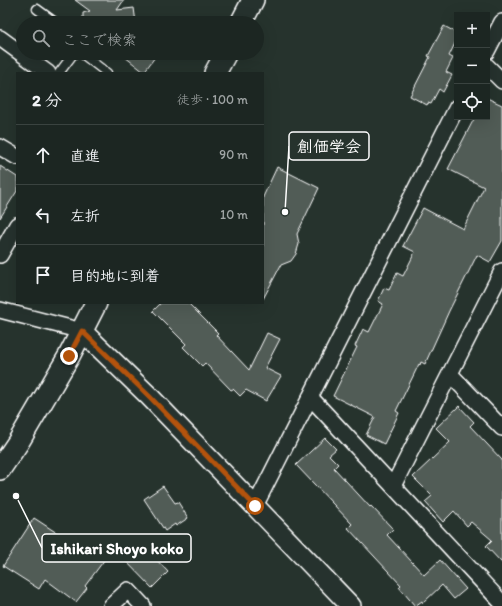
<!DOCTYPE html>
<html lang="ja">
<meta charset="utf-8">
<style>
:root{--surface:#1c2622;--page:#29322f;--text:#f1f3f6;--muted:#a0a5a5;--line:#3a4340}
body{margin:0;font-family:Itim,"Klee One",sans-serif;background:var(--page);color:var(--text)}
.controls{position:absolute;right:12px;top:12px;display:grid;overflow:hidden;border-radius:0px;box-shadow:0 4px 16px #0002}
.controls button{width:36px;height:36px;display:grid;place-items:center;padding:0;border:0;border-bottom:1px solid var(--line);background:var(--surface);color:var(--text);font:20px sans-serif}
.stop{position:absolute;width:12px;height:12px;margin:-9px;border:3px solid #b45309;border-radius:50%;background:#fff}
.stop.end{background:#b45309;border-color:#fff;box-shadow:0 1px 4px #0008}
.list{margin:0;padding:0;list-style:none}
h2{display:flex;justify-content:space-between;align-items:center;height:52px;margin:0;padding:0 16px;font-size:17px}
h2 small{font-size:13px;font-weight:400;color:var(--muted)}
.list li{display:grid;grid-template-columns:26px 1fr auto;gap:12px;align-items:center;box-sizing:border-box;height:60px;padding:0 16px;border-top:1px solid var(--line)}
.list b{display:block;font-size:15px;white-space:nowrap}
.list em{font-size:13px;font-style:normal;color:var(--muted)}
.icon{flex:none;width:22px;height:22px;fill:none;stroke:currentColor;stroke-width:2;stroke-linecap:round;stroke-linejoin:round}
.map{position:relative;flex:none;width:502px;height:606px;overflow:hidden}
.search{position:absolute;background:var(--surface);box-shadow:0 4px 16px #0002;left:16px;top:16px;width:248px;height:44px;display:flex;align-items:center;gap:10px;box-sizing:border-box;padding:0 14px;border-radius:22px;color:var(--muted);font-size:15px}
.panel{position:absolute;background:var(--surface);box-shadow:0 4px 16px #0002;left:16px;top:72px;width:248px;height:232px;border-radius:0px}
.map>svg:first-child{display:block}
</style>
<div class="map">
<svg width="502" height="606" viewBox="0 0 502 606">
<rect width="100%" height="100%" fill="#26332d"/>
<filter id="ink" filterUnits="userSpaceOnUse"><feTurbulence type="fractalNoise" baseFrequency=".025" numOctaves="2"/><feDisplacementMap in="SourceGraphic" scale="8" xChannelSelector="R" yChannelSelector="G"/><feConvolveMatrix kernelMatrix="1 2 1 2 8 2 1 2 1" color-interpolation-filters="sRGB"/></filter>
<g filter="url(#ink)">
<path fill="#515c57" stroke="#fff" d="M75 0H124L117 10 134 8 136 23H81L83 20V13L90 11Z
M444 26 457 33V39L449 56 453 58 446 72 452 75 443 92 439 89 431 104 428 103 427 105 410 96 430 57 428 56Z
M120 53H158L144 72Z
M487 98 502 105V241L490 262 477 255 449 311 425 364 421 362 420 365 419 364 396 411 399 413 384 444 366 435 375 417 333 396 357 347 355 346 363 329 369 332 383 304 378 301 384 288 389 290 397 273 403 276 415 252 403 246 423 208 463 229 484 187 448 169 475 117H487Z
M0 166 17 177V191L0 218Z
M277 167 319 188 297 234 299 244 296 254 291 261 281 265 263 299V197Z
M161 303H188L218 333 216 335 249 370 267 333 280 339 265 368 281 376 266 401 246 390 240 396 233 389 231 390 205 363 202 366 183 347 186 344 153 311Z
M459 406 474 422 470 426 502 460V563L486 546 492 540 471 522 467 526 454 511 443 522 425 502 432 496 413 477 450 442 436 428Z
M325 438 336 449 329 455 338 464 334 468 370 507 371 506 393 529 387 535 424 575 440 560 466 589 454 599 442 585 423 603 422 601 415 606 399 587 401 585 348 528 352 524 296 465Z
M163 486 175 503 178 502 188 518 176 526 175 524 165 531 144 499Z
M34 518 80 548 84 543 105 559 85 586 87 588 76 602 45 579 39 589 3 566Z
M138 540 168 572 152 588 121 556Z"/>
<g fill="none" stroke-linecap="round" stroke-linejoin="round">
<defs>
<path id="service" d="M37 9 56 23
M81 53 107 73
M59 73 74 53"/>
<path id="minor" d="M0 38 48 73
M487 51 502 22
M487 66 502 81
M0 147 17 157
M0 255 17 225
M0 310 82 331
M450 374 502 428
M310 397 502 603
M393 486 502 271
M255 506 457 107
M111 606 128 590 143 606"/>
<path id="tertiary" d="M82 331 149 396 351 606"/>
<path id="secondary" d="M241 23 253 0
M215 73 226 53
M0 469 19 441 69 356 96 303"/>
</defs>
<use href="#service" stroke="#fff" stroke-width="11"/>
<use href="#minor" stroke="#fff" stroke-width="18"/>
<use href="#tertiary" stroke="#fff" stroke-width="22"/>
<use href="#secondary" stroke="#fff" stroke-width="24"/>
<use href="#service" stroke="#26332d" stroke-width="8"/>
<use href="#minor" stroke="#26332d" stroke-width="15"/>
<use href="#tertiary" stroke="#26332d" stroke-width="19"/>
<use href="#secondary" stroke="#26332d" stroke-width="21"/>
</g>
</g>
<g fill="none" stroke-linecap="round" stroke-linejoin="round" filter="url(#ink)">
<path stroke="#b45309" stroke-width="5" d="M69 356 82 331 149 396 255 506"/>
</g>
<path fill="none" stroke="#fff" stroke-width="1.5" d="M285 212L289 146M16 496L42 548"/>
<g fill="#fff" stroke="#26332d" stroke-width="1.5">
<circle cx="285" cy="212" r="4"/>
<circle cx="16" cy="496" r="4"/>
</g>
<g fill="#26332d" stroke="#fff" stroke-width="1.5">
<rect x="289" y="132" width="80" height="28" rx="4"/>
<rect x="42" y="534" width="149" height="28" rx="4"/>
</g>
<g font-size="16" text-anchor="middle" font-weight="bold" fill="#fff">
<text x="329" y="152">創価学会</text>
<text x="117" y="554">Ishikari Shoyo koko</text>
</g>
</svg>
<div class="controls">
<button>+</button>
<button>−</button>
<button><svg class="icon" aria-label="locate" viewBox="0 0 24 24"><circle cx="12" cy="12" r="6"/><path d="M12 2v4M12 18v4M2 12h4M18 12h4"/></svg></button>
</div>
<div class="stop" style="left:255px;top:506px"></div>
<div class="stop end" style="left:69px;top:356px"></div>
<div class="search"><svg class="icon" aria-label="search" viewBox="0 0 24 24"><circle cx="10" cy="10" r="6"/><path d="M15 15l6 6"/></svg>ここで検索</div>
<section class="panel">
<h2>2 分<small>徒歩 · 100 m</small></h2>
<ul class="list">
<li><svg class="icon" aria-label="ahead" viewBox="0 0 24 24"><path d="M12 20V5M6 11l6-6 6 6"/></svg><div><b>直進</b></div><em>90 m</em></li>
<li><svg class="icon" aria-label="left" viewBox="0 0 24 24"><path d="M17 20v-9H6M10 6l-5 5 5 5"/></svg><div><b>左折</b></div><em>10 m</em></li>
<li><svg class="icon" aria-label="arrive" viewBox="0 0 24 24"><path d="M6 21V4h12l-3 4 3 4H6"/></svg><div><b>目的地に到着</b></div></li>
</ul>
</section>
</div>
